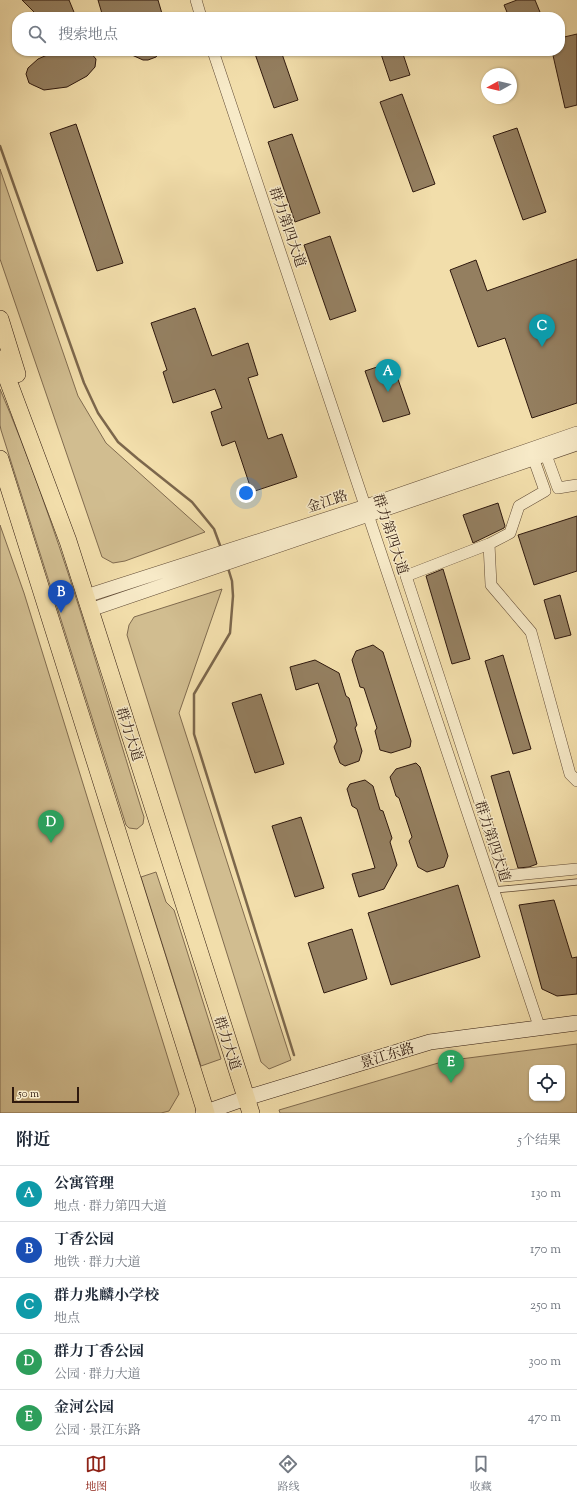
<!DOCTYPE html>
<html lang="zh">
<meta charset="utf-8">
<style>
:root{--surface:#fff;--page:#f2f2f3;--text:#1f2937;--muted:#747a83;--line:#e0e1e3;--accent:#8f2418}
body{margin:0;font-family:"Sorts Mill Goudy","Noto Serif SC",serif;background:var(--page);color:var(--text)}
.controls{position:absolute;right:12px;bottom:12px;display:grid;overflow:hidden;border-radius:8px;box-shadow:0 1px 3px #0004}
.controls button{width:36px;height:36px;display:grid;place-items:center;padding:0;border:0;border-bottom:1px solid var(--line);background:var(--surface);color:var(--text);font:20px sans-serif}
.compass{position:absolute;left:481px;top:68px;width:36px;height:36px;border-radius:50%;background:var(--surface);box-shadow:0 1px 3px #0004;rotate:262deg}
.scale{position:absolute;left:12px;bottom:10px;width:67px;box-sizing:border-box;padding-left:4px;border:2px solid #2f190e;border-top:0;font-size:11px;line-height:14px;white-space:nowrap;color:#2f190e;-webkit-text-stroke:3px #f7eac8;paint-order:stroke}
.you{position:absolute;left:246px;top:493px;width:14px;height:14px;margin:-10px;border:3px solid #fff;border-radius:50%;background:#1a73e8;box-shadow:0 0 0 6px #1a73e833}
.badge{display:grid;place-items:center;width:26px;height:26px;border-radius:50%;background:var(--accent);color:#fff;font-size:13px;font-weight:700}
.pin{position:absolute;translate:-50% -33px;filter:drop-shadow(0 1px 2px #0008)}
.pin::after{content:'';position:absolute;top:21px;width:14px;height:12px;background:inherit;clip-path:polygon(0 0,100% 0,50% 100%)}
.list{margin:0;padding:0;list-style:none}
h2{display:flex;justify-content:space-between;align-items:center;height:52px;margin:0;padding:0 16px;font-size:17px}
h2 small{font-size:13px;font-weight:400;color:var(--muted)}
.list li{display:grid;grid-template-columns:26px 1fr auto;gap:12px;align-items:center;box-sizing:border-box;height:56px;padding:0 16px;border-top:1px solid var(--line)}
.list b{display:block;font-size:15px;white-space:nowrap}
.list p{margin:0;font-size:13px;white-space:nowrap;color:var(--muted)}
.list em{font-size:13px;font-style:normal;color:var(--muted)}
.icon{flex:none;width:22px;height:22px;fill:none;stroke:currentColor;stroke-width:2;stroke-linecap:round;stroke-linejoin:round}
.map{position:relative;flex:none;width:577px;height:1113px;overflow:hidden}
.search{position:absolute;background:var(--surface);box-shadow:0 1px 3px #0004;left:12px;right:12px;top:12px;height:44px;display:flex;align-items:center;gap:10px;box-sizing:border-box;padding:0 14px;border-radius:16px;color:var(--muted);font-size:15px}
.sheet{height:332px;background:var(--surface)}
nav{display:flex;justify-content:space-around;align-items:center;box-sizing:border-box;height:56px;border-top:1px solid var(--line);background:var(--surface);font-size:11px;color:var(--muted)}
nav a{display:grid;justify-items:center;gap:2px}
nav .on{color:var(--accent)}
.map>svg:first-child{display:block}
</style>
<div class="map">
<svg width="577" height="1113" viewBox="0 0 577 1113">
<rect width="100%" height="100%" fill="#f2deab"/>
<filter id="stains"><feTurbulence type="fractalNoise" baseFrequency=".005" numOctaves="4"/><feColorMatrix values="0 0 0 0 .2 0 0 0 0 .09 0 0 0 0 .02 0 0 0 .5 -.17"/></filter>
<radialGradient id="worn" r=".72"><stop offset=".6" stop-color="#630" stop-opacity="0"/><stop offset="1" stop-color="#630" stop-opacity=".3"/></radialGradient>
<path fill="#d1bd90" stroke="#806b4f" fill-rule="evenodd" d="M0 169 78 396 106 443 205 532 125 561 113 563 102 557 0 259Z
M0 389C58 525 98 671 142 811L144 817 143 824 137 829 129 828 126 825 1 430 0 425Z
M0 525 24 593 179 1094 169 1111 161 1113H0Z
M222 589 179 713 291 1060 269 1069 261 1062 127 635 129 625 134 617Z
M156 872 166 902 174 910 221 1059 201 1066 141 877Z
M577 1044V1113H280L279 1110 445 1061ZM532 1068H562V1098H532Z"/>
<g fill="none" stroke-linecap="round" stroke-linejoin="round">
<path stroke="#7c674c" stroke-width="2.5" d="M0 146 84 383 98 413 118 442 138 459 192 502 214 529 221 548
M228 568 232 581 233 596 230 633 194 694V734L294 1055"/>
</g>
<path fill="#947f60" stroke="#2f190e" d="M22 0H69L76 17H39Z
M98 0H158L163 17H103Z
M517 0H535L542 17H509L504 5Z
M577 34V105L565 108 552 51H560V38Z
M56 51 90 52 96 59 95 67 87 76 67 87 44 90 33 85 29 83 26 74 28 68 38 59Z
M123 51H161L156 57 148 60H143Z
M254 51H281L298 100 274 108Z
M380 51H402L410 75 390 81Z
M402 94 435 184 413 192 380 102Z
M76 124 123 263 97 271 50 133Z
M517 128 546 212 523 220 493 136Z
M292 134 320 213 295 222 268 142Z
M330 236 356 311 330 320 304 245Z
M577 259V403L532 418 505 338 478 347 450 270 476 260 487 291Z
M195 308 212 356 248 343 258 375 248 378 268 439 282 434 297 477 252 492 235 441 222 446 211 412 222 408 215 389 173 403 163 372 167 370 151 323Z
M392 362 410 414 383 422 365 371Z
M498 503 505 526 504 528 473 543 463 515Z
M577 516V571L534 585 518 535Z
M443 569 470 659 452 664 426 576Z
M560 595 571 635 555 639 544 600Z
M373 645 383 652 411 741 410 747 391 753 380 750 375 731 377 728 364 688 360 687 352 660 356 651Z
M503 655 531 749 513 754 485 661Z
M315 660 339 673 346 696 349 698 357 725 355 728 362 751 359 761 345 766 340 763 334 747 337 741 318 683 296 690 290 667Z
M261 694 284 764 255 773 232 703Z
M416 763 420 767 448 856 444 867 427 872 418 867 409 841 412 837 399 798 396 796 390 777 396 769Z
M509 771 537 864 529 867 518 868 491 776Z
M365 780 373 786 380 810 383 811 392 838 390 842 397 865 384 889 359 897 352 874 375 868 357 809 352 806 347 789 350 784Z
M301 817 324 888 295 897 272 826Z
M458 885 480 957 391 985 368 913Z
M554 900 572 958 577 957V994L557 996 542 989 519 905Z
M352 929 367 979 324 993 308 943Z"/>
<g fill="none" stroke-linecap="round" stroke-linejoin="round">
<defs>
<path id="service" d="M494 890 577 882"/>
<path id="minor" d="M196 0 201 17
M213 51 539 1026
M546 455 558 488 577 485
M534 460 545 491 519 506 510 533 489 544 406 576 504 876 577 869
M489 544 491 585 531 632 570 774 577 781"/>
<path id="tertiary" d="M86 596 366 506 577 433
M90 610 577 444"/>
<path id="secondary" d="M203 1113 246 1098 430 1042 577 1023"/>
<path id="primary" d="M0 319 17 374
M0 359 68 541 251 1113
M0 459 206 1113"/>
</defs>
<use href="#service" stroke="#604a35" stroke-width="7"/>
<use href="#minor" stroke="#604a35" stroke-width="12"/>
<use href="#tertiary" stroke="#604a35" stroke-width="14"/>
<use href="#secondary" stroke="#2f190e" stroke-width="16"/>
<use href="#primary" stroke="#2f190e" stroke-width="18"/>
<use href="#service" stroke="#f7eac8" stroke-width="5.5"/>
<use href="#minor" stroke="#f7eac8" stroke-width="11"/>
<use href="#tertiary" stroke="#f7eac8" stroke-width="13"/>
<use href="#secondary" stroke="#f7eac8" stroke-width="15"/>
<use href="#primary" stroke="#f2deab" stroke-width="17"/>
</g>
<g text-anchor="middle" stroke-width="3" stroke-linejoin="round" paint-order="stroke">
<g font-size="14" fill="#2f190e" stroke="#f7eac8">
<text transform="translate(288 227) rotate(71)" y="5">群力第四大道</text>
<text transform="translate(327 501) rotate(-18)" y="5">金江路</text>
<text transform="translate(391 534) rotate(72)" y="5">群力第四大道</text>
<text transform="translate(130 734) rotate(72)" y="5">群力大道</text>
<text transform="translate(493 841) rotate(72)" y="5">群力第四大道</text>
<text transform="translate(228 1043) rotate(72)" y="5">群力大道</text>
<text transform="translate(387 1055) rotate(-17)" y="5">景江东路</text>
</g>
</g>
<rect width="100%" height="100%" filter="url(#stains)"/>
<rect width="100%" height="100%" fill="url(#worn)"/>
</svg>
<div class="controls">
<button><svg class="icon" aria-label="locate" viewBox="0 0 24 24"><circle cx="12" cy="12" r="6"/><path d="M12 2v4M12 18v4M2 12h4M18 12h4"/></svg></button>
</div>
<svg class="compass" viewBox="-18 -18 36 36"><path d="M0-13l5 13h-10z" fill="#e53935"/><path d="M0 13l5-13h-10z" fill="#747a83"/></svg>
<div class="scale">50 m</div>
<div class="you"></div>
<div class="pin badge" style="left:388px;top:392px;background:#0f9aa8">A</div>
<div class="pin badge" style="left:61px;top:613px;background:#1a4fb4">B</div>
<div class="pin badge" style="left:542px;top:347px;background:#0f9aa8">C</div>
<div class="pin badge" style="left:51px;top:843px;background:#2e9e5b">D</div>
<div class="pin badge" style="left:451px;top:1083px;background:#2e9e5b">E</div>
<div class="search"><svg class="icon" aria-label="search" viewBox="0 0 24 24"><circle cx="10" cy="10" r="6"/><path d="M15 15l6 6"/></svg>搜索地点</div>
</div>
<section class="sheet">
<h2>附近<small>5个结果</small></h2>
<ul class="list">
<li><span class="badge" style="background:#0f9aa8">A</span><div><b>公寓管理</b><p>地点 · 群力第四大道</p></div><em>130 m</em></li>
<li><span class="badge" style="background:#1a4fb4">B</span><div><b>丁香公园</b><p>地铁 · 群力大道</p></div><em>170 m</em></li>
<li><span class="badge" style="background:#0f9aa8">C</span><div><b>群力兆麟小学校</b><p>地点</p></div><em>250 m</em></li>
<li><span class="badge" style="background:#2e9e5b">D</span><div><b>群力丁香公园</b><p>公园 · 群力大道</p></div><em>300 m</em></li>
<li><span class="badge" style="background:#2e9e5b">E</span><div><b>金河公园</b><p>公园 · 景江东路</p></div><em>470 m</em></li>
</ul>
</section>
<nav>
<a class="on"><svg class="icon" aria-label="map" viewBox="0 0 24 24"><path d="M3 6l6-2 6 2 6-2v14l-6 2-6-2-6 2zM9 4v14M15 6v14"/></svg>地图</a>
<a><svg class="icon" aria-label="directions" viewBox="0 0 24 24"><path d="M12 3l9 9-9 9-9-9zM9 14v-3h6M13 9l2 2-2 2"/></svg>路线</a>
<a><svg class="icon" aria-label="saved" viewBox="0 0 24 24"><path d="M7 4h10v16l-5-4-5 4z"/></svg>收藏</a>
</nav>
